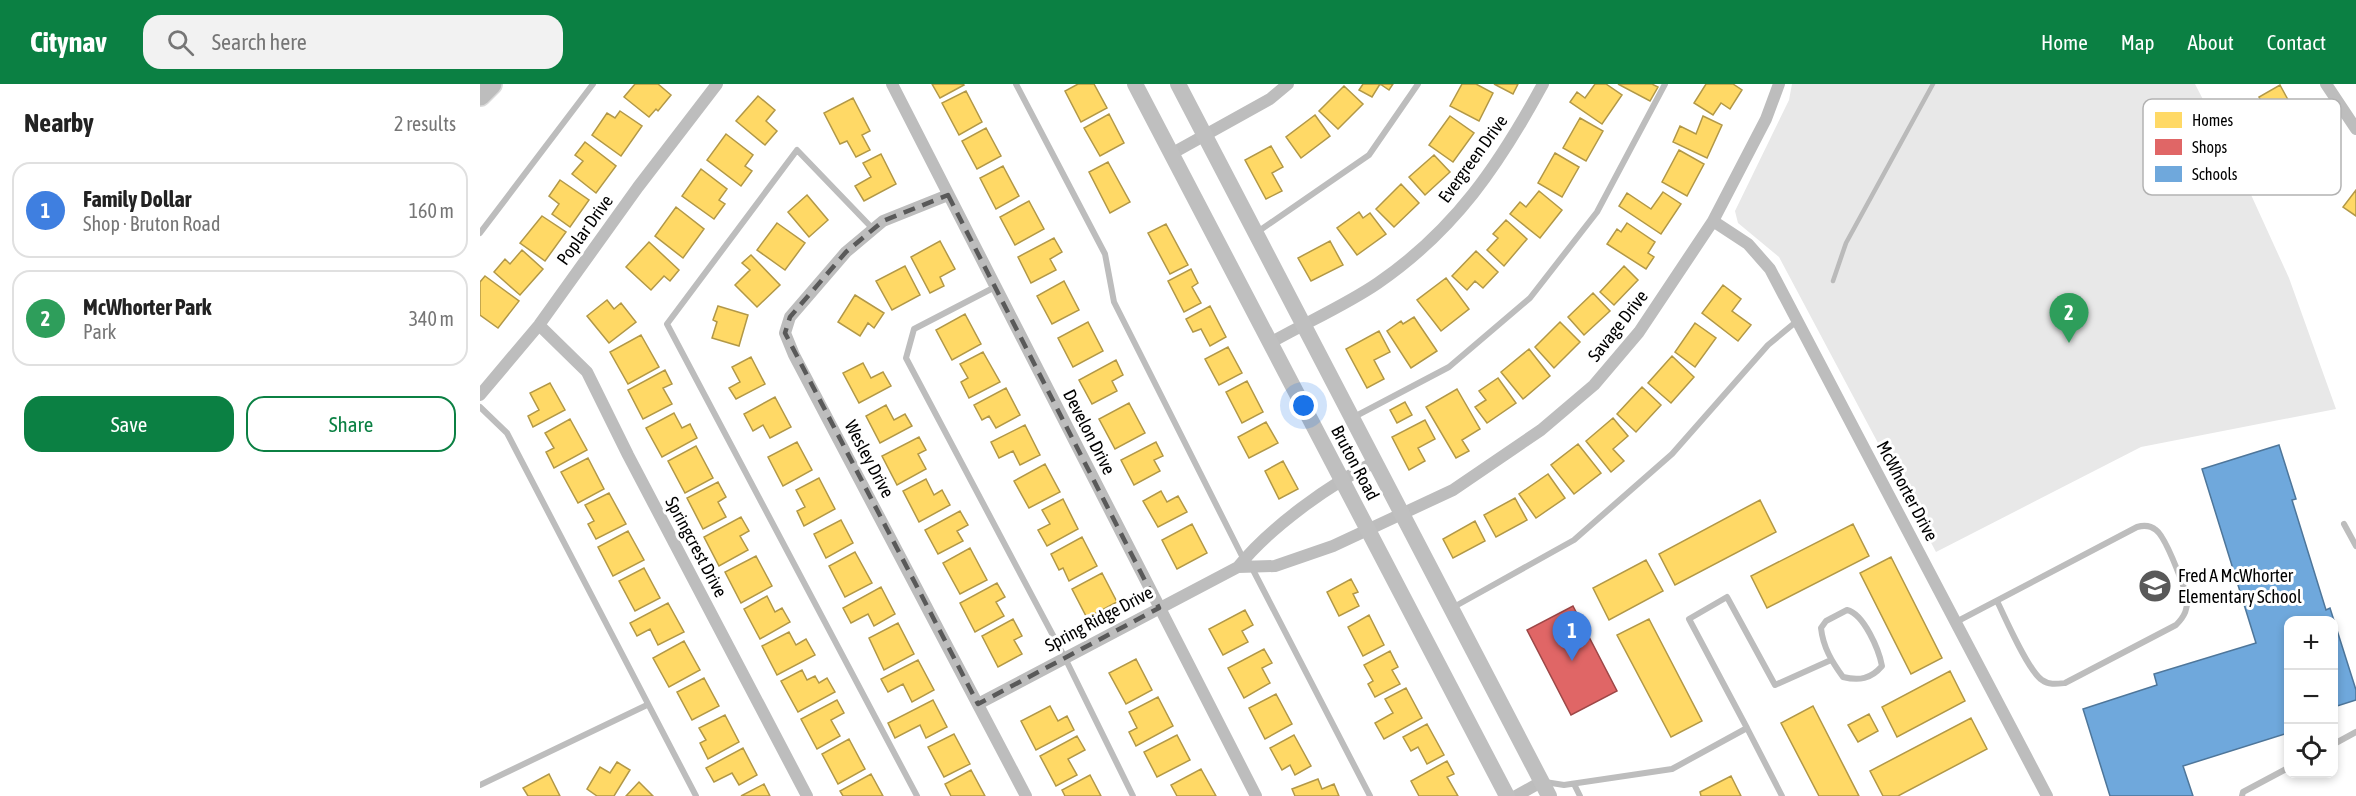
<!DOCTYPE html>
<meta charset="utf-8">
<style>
:root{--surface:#fff;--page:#f2f2f2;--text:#222;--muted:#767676;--line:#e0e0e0;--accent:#0b8043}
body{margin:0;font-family:"Asap Condensed",sans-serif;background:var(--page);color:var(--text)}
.controls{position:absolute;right:18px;bottom:18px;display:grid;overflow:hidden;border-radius:12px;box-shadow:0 3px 9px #0003}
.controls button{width:54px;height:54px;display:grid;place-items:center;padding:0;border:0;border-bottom:2px solid var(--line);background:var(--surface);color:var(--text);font:30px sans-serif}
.you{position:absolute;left:824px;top:322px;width:21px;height:21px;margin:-15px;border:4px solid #fff;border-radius:50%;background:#1a73e8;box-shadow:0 0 0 9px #1a73e833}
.badge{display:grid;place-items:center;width:39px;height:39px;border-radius:50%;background:var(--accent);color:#fff;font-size:20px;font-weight:700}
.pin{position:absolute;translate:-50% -50px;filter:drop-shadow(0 2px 3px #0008)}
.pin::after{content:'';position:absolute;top:32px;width:21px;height:18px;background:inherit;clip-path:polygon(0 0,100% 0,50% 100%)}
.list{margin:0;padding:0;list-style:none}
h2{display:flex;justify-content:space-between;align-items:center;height:78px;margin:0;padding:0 24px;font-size:26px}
h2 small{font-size:20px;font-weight:400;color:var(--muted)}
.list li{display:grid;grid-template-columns:39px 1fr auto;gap:18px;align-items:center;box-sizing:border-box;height:96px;margin:0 12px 12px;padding:0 12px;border:2px solid var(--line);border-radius:18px}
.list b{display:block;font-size:22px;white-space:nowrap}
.list p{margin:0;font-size:20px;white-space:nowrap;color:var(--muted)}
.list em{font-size:20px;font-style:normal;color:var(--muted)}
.actions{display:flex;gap:12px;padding:18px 24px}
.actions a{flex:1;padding:14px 0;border:2px solid var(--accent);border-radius:18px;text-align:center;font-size:21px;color:var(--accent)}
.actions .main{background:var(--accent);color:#fff}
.icon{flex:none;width:33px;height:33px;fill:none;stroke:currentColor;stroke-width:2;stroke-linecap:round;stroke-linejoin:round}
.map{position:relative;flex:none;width:1876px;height:712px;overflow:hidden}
header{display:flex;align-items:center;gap:36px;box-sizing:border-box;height:84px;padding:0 30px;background:var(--accent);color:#fff}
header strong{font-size:28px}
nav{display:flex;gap:33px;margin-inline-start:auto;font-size:21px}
.search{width:420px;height:54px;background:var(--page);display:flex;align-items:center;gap:15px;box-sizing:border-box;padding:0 21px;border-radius:18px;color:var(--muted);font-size:22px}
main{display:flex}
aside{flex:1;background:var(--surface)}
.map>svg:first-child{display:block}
</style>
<header>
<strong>Citynav</strong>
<div class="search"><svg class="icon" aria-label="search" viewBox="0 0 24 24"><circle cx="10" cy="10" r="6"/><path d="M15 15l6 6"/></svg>Search here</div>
<nav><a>Home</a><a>Map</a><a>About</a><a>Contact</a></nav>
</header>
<main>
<aside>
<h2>Nearby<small>2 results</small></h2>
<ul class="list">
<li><span class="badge" style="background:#3f7fe0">1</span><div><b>Family Dollar</b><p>Shop · Bruton Road</p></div><em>160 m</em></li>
<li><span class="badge" style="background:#2e9e5b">2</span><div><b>McWhorter Park</b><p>Park</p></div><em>340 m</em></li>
</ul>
<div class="actions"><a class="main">Save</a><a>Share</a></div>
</aside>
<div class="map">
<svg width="1876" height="712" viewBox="0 0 1876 712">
<rect width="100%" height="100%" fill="#fff"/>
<path fill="#e8e8e8" d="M1312 0H1715L1762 91 1809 194 1856 325 1661 363 1456 468 1299 173 1258 139 1255 127 1309 16Z"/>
<path fill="#ffd966" stroke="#b29847" stroke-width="1.5" d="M155 0H178L191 11 178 27 176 25 169 33 144 13Z
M452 0H483L484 1 460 14Z
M598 0H614L627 24 601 38 585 7Z
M883 0H913L909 6 900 0 892 13 879 6Z
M982 0H996L1013 9 999 37 970 22Z
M1014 0H1038L1033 10Z
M1115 0H1126L1142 11 1122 40 1090 18 1097 8 1105 14Z
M1138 0H1172L1178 3 1170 17Z
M1226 0H1253L1262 6 1250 25 1241 19 1233 31 1214 19Z
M1800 1 1813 25 1791 36 1779 13Z
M864 2 883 20 858 45 839 27Z
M486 7 502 38 479 51 462 19Z
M278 12 295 26 286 37 297 47 285 61 256 37Z
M373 14 390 47 382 51 390 66 376 73 367 57 360 60 344 29Z
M140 27 162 42 141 72 112 51 127 29 135 34Z
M629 30 644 59 620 72 604 44Z
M835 31 850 52 821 74 806 53Z
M970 32 994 49 973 78 949 61Z
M1223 32 1242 41 1227 74 1193 58 1200 42 1216 50Z
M1100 34 1123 47 1106 77 1083 64Z
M506 44 521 72 497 85 482 57Z
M246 50 273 71 265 82 272 87 261 102 227 76Z
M105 58 136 82 116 109 92 90 103 77 95 71Z
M791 62 803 83 792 89 802 107 786 115 765 76Z
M1199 66 1224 80 1207 112 1182 98Z
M1075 69 1099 83 1082 113 1058 99Z
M401 70 416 100 384 117 375 102 391 93 383 79Z
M954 71 970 88 945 111 929 93Z
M628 78 650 118 630 129 609 88Z
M523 82 539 112 516 125 500 94Z
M221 85 247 105 239 116 245 120 234 135 202 112Z
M80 96 109 116 90 143 72 130 79 120 69 112Z
M921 100 939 119 914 143 896 125Z
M1876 106V132L1863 123Z
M1059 107 1082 126 1060 154 1030 130 1040 118 1046 123Z
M1183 108 1201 120 1181 150 1139 122 1147 109 1171 125Z
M327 111 348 136 329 153 308 128Z
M549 117 564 145 535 161 520 133Z
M196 123 224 145 203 174 175 152Z
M879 128 883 134 890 129 906 150 877 171 857 144Z
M62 132 86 148 65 177 40 159Z
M1026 136 1047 155 1024 182 1007 166 1018 154 1013 150Z
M297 139 325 159 305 186 277 166Z
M1147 139 1175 158 1168 169 1174 173 1166 185 1127 160 1137 145 1141 148Z
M686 140 708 181 690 190 668 149Z
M574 154 582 168 570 175 576 186 551 199 538 173Z
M460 157 475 185 460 193 464 202 450 209 431 173Z
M850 157 863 181 831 197 818 174Z
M169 158 199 186 190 197 184 192 171 206 146 183Z
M42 166 63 185 40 211 14 188 25 175 30 180Z
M996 167 1018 188 1003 204 995 197 987 206 972 192Z
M271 171 300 201 277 223 255 201 270 186 262 179Z
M425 182 440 211 412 226 396 197Z
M1144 182 1158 196 1134 221 1120 208Z
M711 185 718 199 712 203 721 219 704 228 688 197Z
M5 192 39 217 18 244 0 231V198Z
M966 194 989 225 961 247 937 216Z
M584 197 599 226 572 240 557 212Z
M1243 201 1261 215 1252 227 1271 241 1258 257 1222 229Z
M1113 209 1130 227 1104 251 1088 233Z
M375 211 404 229 394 244 388 239 380 252 358 238Z
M127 216 134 225 141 219 156 238 129 259 107 232Z
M238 222 268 231 259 262 232 254 237 238 233 236Z
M730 222 746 253 730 262 721 245 713 248 706 235Z
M485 230 501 260 472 276 456 246Z
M934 233 957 267 931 284 907 247 921 237 923 240Z
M608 238 623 267 593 283 578 254Z
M1080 238 1100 258 1074 284 1055 263Z
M1215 239 1236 254 1215 283 1195 268Z
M899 247 910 268 894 276 904 295 887 304 866 265Z
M161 251 179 283 148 300 130 268Z
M748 263 762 289 739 301 725 275Z
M1049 265 1070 292 1043 315 1021 288Z
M503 268 520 298 489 314 481 298 488 294 480 280Z
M1192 272 1214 293 1191 319 1168 299Z
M271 273 285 300 256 315 249 304 260 298 252 283Z
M636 276 643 291 632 297 637 307 612 320 599 296Z
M383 279 391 294 403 288 411 302 379 319 363 289Z
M185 286 192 300 183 304 192 320 163 335 148 306Z
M1018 294 1036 319 1007 339 995 323 1006 316 999 307Z
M767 297 783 328 762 339 746 308Z
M70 299 85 326 53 343 48 332 59 326 50 309Z
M1162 303 1181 321 1156 348 1137 330Z
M526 304 540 331 516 344 509 332 502 336 494 321Z
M977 305 1000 345 982 356 989 367 976 374 946 323Z
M295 313 311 343 290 354 283 341 273 347 264 330Z
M925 318 932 331 917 339 910 326Z
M649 319 665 349 635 365 619 335Z
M406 321 414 336 425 330 432 342 400 359 386 332Z
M194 329 202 344 210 340 217 354 182 373 166 344Z
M1133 334 1148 352 1133 365 1144 377 1131 388 1106 357Z
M90 335 107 366 74 384 66 368 74 364 65 349Z
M945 336 955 355 938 364 945 377 929 386 912 353Z
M786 338 798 359 769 374 758 353Z
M545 341 560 371 540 381 533 367 519 374 511 358Z
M439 353 446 366 438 370 446 385 417 401 402 372Z
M317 358 332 386 303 402 288 373Z
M676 358 683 372 674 376 680 387 654 401 641 376Z
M1098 360 1121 389 1094 410 1071 381Z
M216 362 233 394 205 409 188 377Z
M108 374 124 405 98 419 81 388Z
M803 377 818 405 799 415 785 387Z
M565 380 580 408 549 424 534 397Z
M1068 390 1085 414 1056 434 1039 410Z
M339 394 355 425 324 442 317 427 325 423 316 406Z
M446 395 454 411 462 406 470 421 439 438 423 407Z
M238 398 246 413 238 418 246 433 223 445 207 414Z
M681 407 687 418 698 412 707 428 678 443 663 417Z
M129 409 146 440 116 455 108 440 114 437 105 421Z
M1035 414 1047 436 1016 453 1004 431Z
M583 415 598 445 567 462 558 446 570 440 562 426Z
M1280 416 1296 448 1195 501 1179 470Z
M480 427 488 441 477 447 483 457 458 470 445 446Z
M261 433 269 447 260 452 268 466 239 482 224 453Z
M361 436 373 459 346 474 334 450Z
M995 437 1005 457 973 474 963 455Z
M712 440 727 469 697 485 682 456Z
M1373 440 1389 472 1287 524 1271 492Z
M148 447 164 476 133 492 118 463Z
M602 453 617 482 589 497 583 484 579 486 571 470Z
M490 464 507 496 480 510 463 479Z
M375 468 392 499 365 513 349 482Z
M276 472 292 502 261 519 245 488Z
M1411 473 1462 574 1431 590 1380 489Z
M1166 476 1183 507 1129 536 1113 504Z
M164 484 180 514 155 527 139 497Z
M622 489 637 518 607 534 592 505Z
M871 495 878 508 873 510 879 522 859 532 847 508Z
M517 499 525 513 516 518 524 532 495 548 480 519Z
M401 503 415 530 394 542 388 530 371 539 363 524Z
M287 512 295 528 302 524 310 538 280 555 264 525Z
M188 519 204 548 178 561 170 545 157 552 150 539Z
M765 526 773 541 762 547 768 558 743 571 729 545Z
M889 531 904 561 883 572 868 543Z
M533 535 542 552 534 556 542 570 518 583 502 552Z
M1169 535 1222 637 1191 653 1137 551Z
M418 539 434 570 404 586 389 554Z
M309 548 316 561 326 555 335 571 297 591 282 562Z
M204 557 220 586 189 603 173 574Z
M784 565 792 579 782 584 790 599 764 614 748 584Z
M910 567 918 583 912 586 920 600 895 613 888 600 893 597 884 581Z
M656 575 672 606 646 620 629 589Z
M438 576 454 606 432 618 423 600 408 608 401 595Z
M322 586 327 596 335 592 339 599 347 594 355 608 318 628 301 597Z
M1470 587 1485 617 1417 653 1402 623Z
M224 594 239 622 212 636 197 608Z
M926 604 942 634 904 655 895 639 913 629 905 615Z
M796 610 812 640 785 655 769 624Z
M678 613 693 642 656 662 649 648 657 644 649 628Z
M357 616 364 629 351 636 360 652 337 665 321 635Z
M453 616 467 643 446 654 440 641 415 654 408 639Z
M570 622 578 637 587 632 594 646 556 666 541 637Z
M1333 622 1379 712H1339L1301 639Z
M1389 630 1398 647 1378 658 1368 641Z
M245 631 259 658 228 675 220 659 226 656 219 644Z
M1491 634 1507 665 1418 712H1403L1390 687Z
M947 640 964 671 947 680 938 663 931 667 923 653Z
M474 650 490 680 464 693 448 663Z
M697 651 710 676 677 693 664 668Z
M814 651 831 682 815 691 810 681 802 686 790 664Z
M597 652 605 666 588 675 597 691 576 702 560 672Z
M369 655 385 685 358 700 342 670Z
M263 664 277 691 259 701 252 689 234 698 226 684Z
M967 677 974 690 967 693 978 712H939L931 697Z
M137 678 150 686 134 712H117L107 705 120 683 130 689Z
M721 685 736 712H697L691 701Z
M491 686 505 712H471L465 700Z
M69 690 80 712H48L43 704Z
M391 690 403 712H363L360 707Z
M610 691 621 712H585L582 706Z
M1251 692 1261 712H1221L1220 708Z
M838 695 842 705 854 700 859 712H815L812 705Z
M159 698 173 712H146Z
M284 700 290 712H261Z"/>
<path fill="#e06666" stroke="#9d4747" stroke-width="1.5" d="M1093 522 1137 607 1091 631 1047 546Z"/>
<path fill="#6fa8dc" stroke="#4e769a" stroke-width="1.5" d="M1799 361 1816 415 1812 416 1846 526 1850 524 1876 606V616L1854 623V536H1808V637H1807L1808 649 1703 682 1713 712H1630L1603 625 1677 601 1674 590 1776 559 1722 385Z"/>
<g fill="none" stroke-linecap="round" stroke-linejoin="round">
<path stroke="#bababa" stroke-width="4.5" d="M1353 197 1366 159 1453 0"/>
<defs>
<path id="motorway" d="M0 11 11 0"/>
</defs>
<use href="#motorway" stroke="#dbdbdb" stroke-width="24"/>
<path stroke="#bdbdbd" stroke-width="6" d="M536 0 625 170 634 218 764 476
M393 145 317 66 187 240 437 712
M0 149 113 0
M776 149 889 71 938 0
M515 203 434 245 426 274 585 574 653 712
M0 323 27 349 216 712
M874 333 969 283 1050 214 1117 128 1185 0
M1864 440 1876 462
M772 484 890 712
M972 524 1094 456 1192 370 1288 261 1317 237
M1367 526C1384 530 1399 566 1402 582 1391 595 1379 597 1363 593 1352 578 1343 563 1341 544L1346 537Z
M1476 538 1657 443C1664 441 1670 441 1676 446 1686 453 1702 498 1707 512 1708 525 1705 532 1696 541L1585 599C1576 600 1569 601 1562 596 1548 587 1525 533 1517 517
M1267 644 1209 535 1247 513 1295 601 1351 576
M1854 660 1876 648
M1065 698 1084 701 1192 685 1267 644 1302 712
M1094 700 1100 712
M0 701 167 621
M1762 712 1763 708 1808 684"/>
<path stroke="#bdbdbd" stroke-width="12" d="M412 0 776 712
M1846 0 1876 45
M691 70 790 15 808 0
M468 111 403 137 366 168 310 233 305 249 314 271 546 712
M1233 137 1268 160 1290 185 1567 712
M59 241 107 288 148 371 327 712
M790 259C825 239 866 221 898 199 975 146 1019 81 1063 0
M0 311 59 241 158 103 237 0
M758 483 795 482 853 462 973 406 1061 346 1114 301 1159 248 1233 137 1286 35 1299 0
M498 620 758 483C789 444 850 400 895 378
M1036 712 1061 698"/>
<path stroke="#bfbfbf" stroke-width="16" d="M655 0 1027 712
M698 0 1069 712"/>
<use href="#motorway" stroke="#bdbdbd" stroke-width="21"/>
</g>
<path fill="none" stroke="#595959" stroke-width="4.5" stroke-dasharray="12 8" stroke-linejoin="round" d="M468 111 679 524 498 620 305 249 310 233 366 168 403 137Z"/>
<defs>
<symbol id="school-disc" viewBox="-11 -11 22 22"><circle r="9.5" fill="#595959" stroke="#fff"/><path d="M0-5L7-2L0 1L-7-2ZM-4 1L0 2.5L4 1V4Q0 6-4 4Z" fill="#fff"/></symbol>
</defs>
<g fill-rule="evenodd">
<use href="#school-disc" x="1656" y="483" width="38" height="38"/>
</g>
<g text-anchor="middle" stroke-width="6" stroke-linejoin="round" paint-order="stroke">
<g font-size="18" fill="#000" stroke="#fff">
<text transform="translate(993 75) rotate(-54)" y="6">Evergreen Drive</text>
<text transform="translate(105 146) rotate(-54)" y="6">Poplar Drive</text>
<text transform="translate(1138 242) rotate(-52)" y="6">Savage Drive</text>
<text transform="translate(609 348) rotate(63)" y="6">Develon Drive</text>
<text transform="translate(389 375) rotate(62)" y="6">Wesley Drive</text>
<text transform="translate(875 379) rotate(62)" y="6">Bruton Road</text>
<text transform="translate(1427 407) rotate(62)" y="6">McWhorter Drive</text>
<text transform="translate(216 463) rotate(62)" y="6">Springcrest Drive</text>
<text transform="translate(619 535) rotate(-28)" y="6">Spring Ridge Drive</text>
</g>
<g font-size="18" fill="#000" stroke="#fff" text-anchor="start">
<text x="1698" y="498">Fred A McWhorter<tspan x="1698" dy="21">Elementary School</tspan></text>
</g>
</g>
<rect x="1663" y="15" width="198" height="96" rx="9" fill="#fff" stroke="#b2b2b2" stroke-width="1.5"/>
<rect x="1675" y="28" width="27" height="16" fill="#ffd966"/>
<rect x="1675" y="55" width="27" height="16" fill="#e06666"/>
<rect x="1675" y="82" width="27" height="16" fill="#6fa8dc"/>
<g font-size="16" fill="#000">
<text x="1712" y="42">Homes</text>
<text x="1712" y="69">Shops</text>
<text x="1712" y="96">Schools</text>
</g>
</svg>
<div class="controls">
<button>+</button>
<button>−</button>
<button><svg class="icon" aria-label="locate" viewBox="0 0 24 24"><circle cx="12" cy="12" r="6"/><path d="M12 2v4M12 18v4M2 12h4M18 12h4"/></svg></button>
</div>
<div class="you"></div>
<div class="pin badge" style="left:1092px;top:577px;background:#3f7fe0">1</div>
<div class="pin badge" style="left:1589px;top:259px;background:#2e9e5b">2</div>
</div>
</main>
